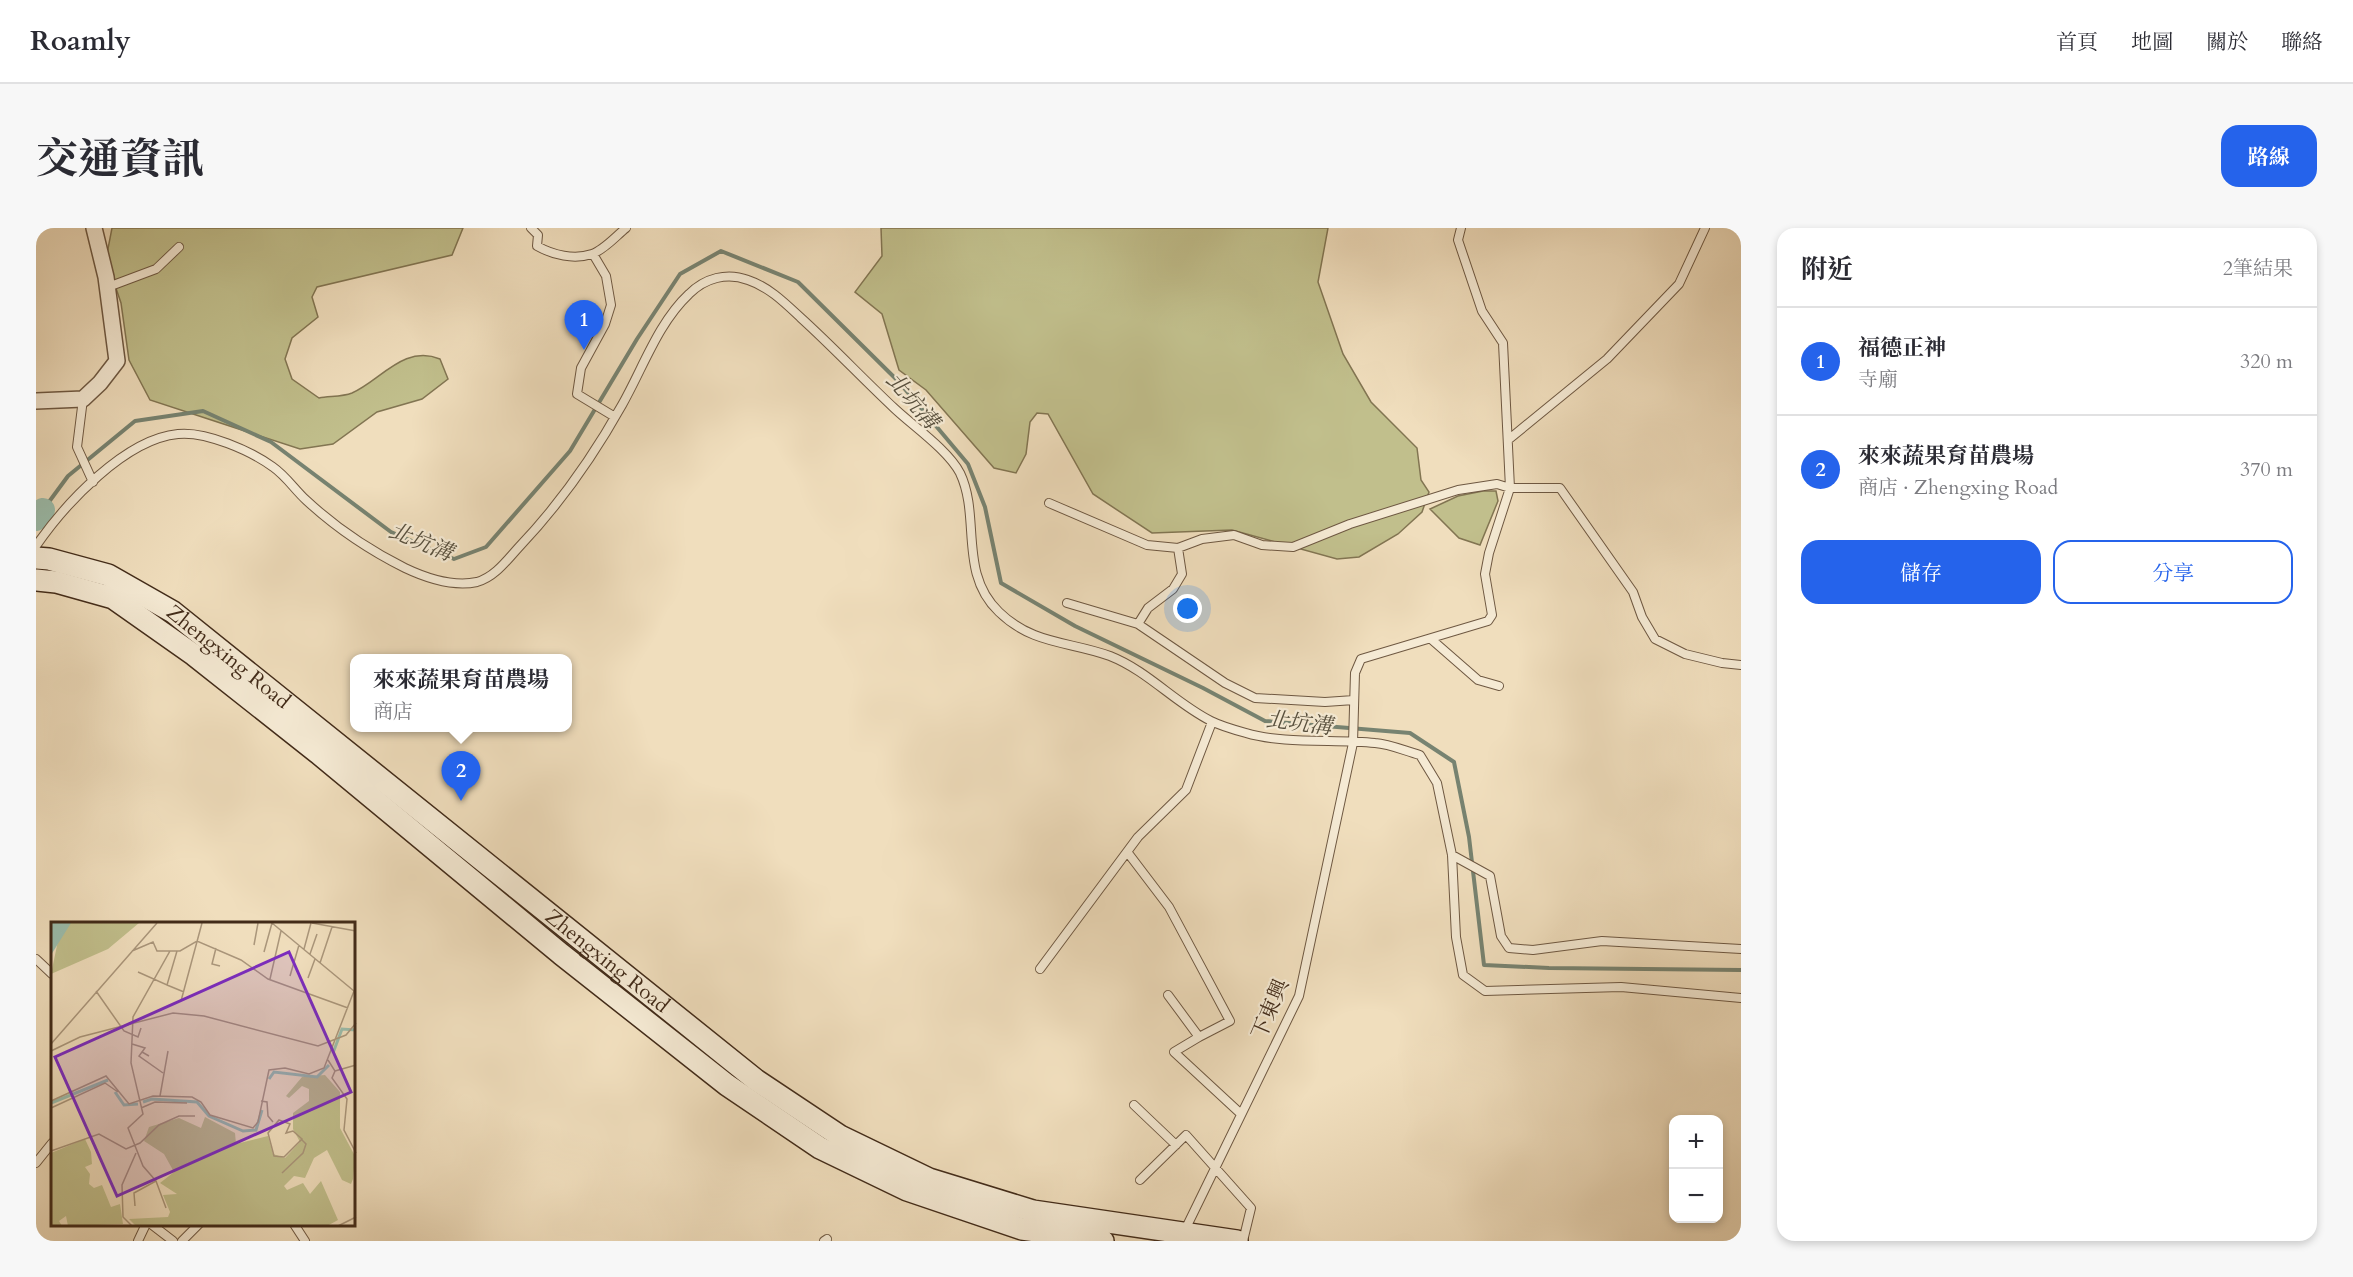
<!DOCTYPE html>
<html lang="zh-TW">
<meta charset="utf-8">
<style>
:root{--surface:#fff;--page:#f7f7f7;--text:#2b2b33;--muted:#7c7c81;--line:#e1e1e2;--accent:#2563eb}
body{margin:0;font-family:Cardo,"Noto Serif TC",serif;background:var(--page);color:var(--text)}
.controls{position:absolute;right:18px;bottom:18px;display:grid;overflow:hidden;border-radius:12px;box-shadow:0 3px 9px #0003}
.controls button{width:54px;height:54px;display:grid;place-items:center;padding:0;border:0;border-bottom:2px solid var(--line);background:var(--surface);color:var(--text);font:30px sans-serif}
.you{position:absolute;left:1152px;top:381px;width:21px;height:21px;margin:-15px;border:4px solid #fff;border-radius:50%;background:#1a73e8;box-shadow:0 0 0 9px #1a73e833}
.badge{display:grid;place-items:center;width:39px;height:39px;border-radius:50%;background:var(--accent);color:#fff;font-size:20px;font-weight:700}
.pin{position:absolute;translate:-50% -50px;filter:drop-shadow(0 2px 3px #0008)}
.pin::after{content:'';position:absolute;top:32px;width:21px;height:18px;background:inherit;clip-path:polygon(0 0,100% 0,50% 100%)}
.popup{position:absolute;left:314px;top:426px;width:222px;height:78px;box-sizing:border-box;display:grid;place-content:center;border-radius:12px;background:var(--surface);filter:drop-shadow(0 2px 4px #0005);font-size:20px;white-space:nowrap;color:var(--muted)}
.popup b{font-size:22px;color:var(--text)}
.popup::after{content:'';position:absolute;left:50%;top:100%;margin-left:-12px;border:12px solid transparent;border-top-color:var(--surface)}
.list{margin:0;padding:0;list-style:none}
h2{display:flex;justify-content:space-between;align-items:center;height:78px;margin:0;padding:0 24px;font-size:26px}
h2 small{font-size:20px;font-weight:400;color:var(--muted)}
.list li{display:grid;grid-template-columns:39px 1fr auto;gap:18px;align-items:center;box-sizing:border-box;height:108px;padding:0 24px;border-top:2px solid var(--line)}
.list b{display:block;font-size:22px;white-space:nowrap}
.list p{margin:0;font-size:20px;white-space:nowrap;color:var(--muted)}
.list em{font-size:20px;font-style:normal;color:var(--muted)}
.actions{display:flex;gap:12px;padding:18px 24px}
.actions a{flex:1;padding:14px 0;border:2px solid var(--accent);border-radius:18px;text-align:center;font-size:21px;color:var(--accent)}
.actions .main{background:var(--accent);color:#fff}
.map{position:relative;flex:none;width:1705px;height:1013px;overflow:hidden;border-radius:18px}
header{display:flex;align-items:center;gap:36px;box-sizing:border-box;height:84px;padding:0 30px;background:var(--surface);border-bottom:2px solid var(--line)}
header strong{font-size:28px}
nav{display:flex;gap:33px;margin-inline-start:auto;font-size:21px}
.intro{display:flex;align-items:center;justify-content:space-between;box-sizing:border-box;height:144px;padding:0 36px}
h1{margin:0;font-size:42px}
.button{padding:15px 27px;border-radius:18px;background:var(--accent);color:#fff;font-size:21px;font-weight:700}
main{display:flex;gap:36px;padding:0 36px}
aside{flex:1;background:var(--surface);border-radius:18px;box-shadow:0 3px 9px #0003}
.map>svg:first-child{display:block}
</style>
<header>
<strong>Roamly</strong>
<nav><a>首頁</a><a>地圖</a><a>關於</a><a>聯絡</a></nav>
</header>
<div class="intro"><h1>交通資訊</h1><a class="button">路線</a></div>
<main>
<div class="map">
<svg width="1705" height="1013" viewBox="0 0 1705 1013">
<rect width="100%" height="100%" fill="#f0debd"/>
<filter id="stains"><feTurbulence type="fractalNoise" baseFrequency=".00333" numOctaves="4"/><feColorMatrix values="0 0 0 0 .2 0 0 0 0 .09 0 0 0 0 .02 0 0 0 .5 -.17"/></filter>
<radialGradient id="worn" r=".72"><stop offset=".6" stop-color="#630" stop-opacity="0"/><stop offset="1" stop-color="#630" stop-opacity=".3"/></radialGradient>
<path fill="#c1bf8c" stroke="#827552" stroke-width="1.5" d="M76 0H427L416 27 281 59 276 69 282 89 256 110 249 131 256 151 283 170C293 168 306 169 316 165 344 153 368 116 404 131L412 151 386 171 341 184 297 216 264 221 114 172 93 132 85 75 70 31Z
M845 0H1292L1282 54 1307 126 1335 174 1381 220 1385 252 1393 264 1386 284 1362 306 1323 329 1301 331 1196 302 1116 305 1057 266 1012 186 1001 185 994 194 990 226 980 245 958 240 890 162 863 142 846 86 819 64 846 28Z
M1447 263H1460L1462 273 1444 317 1423 310 1394 281 1422 268Z"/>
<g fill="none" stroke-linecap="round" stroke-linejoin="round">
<path stroke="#778371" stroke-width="4" d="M7 282 32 248 99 193 167 183 235 214 355 304 418 331 450 319 534 223 601 111 644 46 685 23 762 54 863 154 932 236 949 279 965 355 1039 398 1167 460 1229 493 1374 505 1418 534 1433 609 1448 737 1513 740 1705 742"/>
<path stroke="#9bbdac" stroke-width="24" d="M0 291 7 282"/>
<defs>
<path id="lane" d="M495 0 502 7 501 18C517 27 538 32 556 26 568 22 580 8 590 0
M557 26 570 48 575 77 569 96 545 140 541 166 579 189
M72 59 120 41 143 19
M47 171 41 219 57 254
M1472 212 1571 131 1643 56 1669 0
M1013 275 1111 317 1142 320 1166 311 1198 307 1226 317 1257 319 1314 296 1422 262 1461 256 1474 260H1524L1597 364 1606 389 1619 411 1649 426 1686 435 1705 437
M0 318C29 276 89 211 142 206 170 203 215 223 237 239 250 248 259 262 270 272 299 299 333 322 369 340 390 350 417 359 441 354 459 349 471 332 483 319 523 277 558 227 586 177 607 140 622 95 653 66 669 50 691 44 712 52 733 59 749 75 765 90 797 119 826 150 858 180 877 198 912 222 924 245 945 289 922 345 963 384 997 417 1033 413 1074 428 1112 443 1139 475 1175 493 1185 498 1199 502 1210 505 1246 516 1300 511 1339 515 1354 516 1369 523 1384 527L1401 555 1416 627 1420 709 1427 747 1449 763 1585 759 1705 770
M1031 375 1102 396 1189 455 1219 470 1289 474 1318 472
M1102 396 1112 380 1137 361 1146 346 1142 320
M1395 411 1442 452 1463 458
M1092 625 1133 679 1194 793 1163 809
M1416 627 1454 648 1465 708 1473 720 1497 722 1566 713 1705 721
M0 731 16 746
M1004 741 1102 609 1150 562 1176 494
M1132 767 1163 809 1138 824 1205 886
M1098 877 1140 917
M0 935 16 915
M1104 952 1150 907 1215 980 1207 1013
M115 996 137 1013
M258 996 269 1013
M1148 1004 1263 768 1317 515 1319 445 1325 431 1452 393 1456 387 1449 346 1453 325 1474 260 1467 115 1446 83 1422 12 1425 0
M102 1013 110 996
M146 1013 163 996
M788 1013 791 1011"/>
<path id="street" d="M0 173 47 171 64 155 81 133 70 49 58 0"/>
<g id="secondary">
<path id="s1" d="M0 330 13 331 72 347 137 384 720 852 804 908 893 951 997 983 1201 1013"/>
<path d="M0 352 20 354 77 370 158 427 282 525 525 726 691 857 784 920 871 962 986 1001 1067 1013"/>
</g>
</defs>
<use href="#lane" stroke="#6e5842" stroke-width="10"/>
<use href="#street" stroke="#6e5842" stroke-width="18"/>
<use href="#secondary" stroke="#422b19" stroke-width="24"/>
<use href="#lane" stroke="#f5ead4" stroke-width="8"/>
<use href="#street" stroke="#f5ead4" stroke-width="15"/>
<use href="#secondary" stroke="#f5ead4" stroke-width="21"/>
</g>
<g text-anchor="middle" stroke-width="4.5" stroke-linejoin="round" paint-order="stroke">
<g font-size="21" fill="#422b19" stroke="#f5ead4">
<text dy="7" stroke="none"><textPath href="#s1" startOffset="220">Zhengxing Road</textPath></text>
<text dy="7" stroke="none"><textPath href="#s1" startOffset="706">Zhengxing Road</textPath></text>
<text transform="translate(1234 781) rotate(-67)" y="7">下東興</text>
</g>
<g font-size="22" font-style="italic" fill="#58503e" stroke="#f5ead4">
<text transform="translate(877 172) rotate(49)" y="8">北坑溝</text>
<text transform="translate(385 313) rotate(22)" y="8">北坑溝</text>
<text transform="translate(1263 494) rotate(7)" y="8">北坑溝</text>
</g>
</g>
<g transform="translate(15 694)">
<rect width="304" height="304" fill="#f0debd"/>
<path d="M16 1H88L57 27 0 52 8 14ZM274 153 289 170V206L304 234 302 257 300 262 291 258 276 228 263 236 254 256 243 254 233 264 236 268 252 261 259 272 270 259 287 298 276 304H85L78 297 117 295 119 290 112 273 126 272 109 261 123 250 113 232 93 219 98 205 128 196 150 206 154 195 184 211 185 222 217 214 222 232 234 236 249 220 242 207V191L258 179V167L251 164 238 176 235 174 251 155ZM34 217 40 230 41 242 34 245 39 252 38 262 43 266 51 263 60 285 69 282 72 302 17 304 15 294 8 299 11 304H0V231Z" fill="#c1bf8c"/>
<path d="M0 1H20L0 33Z" fill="#9bbdac"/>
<path fill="none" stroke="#9bbdac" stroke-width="3" d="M282 131 291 107 305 108M218 157 223 150 266 155 278 143M64 170 73 183 87 182M92 180 101 177 146 180 158 194 192 209 205 208 211 188M0 181 57 158"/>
<path fill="none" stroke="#aa967b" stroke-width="1.5" d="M221 1 303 69M261 1 305 9M203 23 207 1M165 26 161 42 169 44M253 27 260 1M81 29 102 20 106 29H119M213 30 221 1M259 32 266 12M269 41 281 5M87 50 116 63 126 29M239 54 248 23M257 56 264 37M219 57 230 9M116 63 133 70M45 69 73 109 87 115 90 106M130 79 151 1M0 122 106 1M81 122 94 126 91 130 98 134M0 129 29 115 122 91 153 94 267 124 295 113 305 101M91 130 88 134 112 151M277 138 284 149 281 156 296 177 293 208 305 231M284 149 305 143M109 174 117 129M0 179 55 154 78 182 102 174 141 175 150 180 159 193 202 206 207 200 218 148 234 146 258 152 273 146 303 69M210 179 216 180 217 194 222 200M0 186 54 161 67 170M90 186 104 180 136 181M228 198 239 202 235 211 242 209 251 217 233 235 223 234 217 211ZM0 229 48 212 75 227 89 221 108 203 128 194H144M231 251 252 231 255 222 251 218M105 259 115 286M84 284 83 271 105 259 92 244 77 206 92 192 80 141 82 95 119 29H129L146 19 190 38 217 57 297 86M81 304 72 295 71 263 85 231M287 304 305 295"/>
<path fill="#7b2cbf" fill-opacity="0.15" stroke="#7b2cbf" stroke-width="3" d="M238 30 300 170 66 274 4 135Z"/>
<rect width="304" height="304" fill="none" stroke="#422b19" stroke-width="3"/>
</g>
<rect width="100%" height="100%" filter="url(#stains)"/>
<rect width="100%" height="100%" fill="url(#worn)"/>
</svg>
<div class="controls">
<button>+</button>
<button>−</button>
</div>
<div class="you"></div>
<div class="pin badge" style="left:548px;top:122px">1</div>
<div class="pin badge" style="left:425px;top:573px">2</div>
<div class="popup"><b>來來蔬果育苗農場</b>商店</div>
</div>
<aside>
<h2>附近<small>2筆結果</small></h2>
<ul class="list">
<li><span class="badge">1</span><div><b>福德正神</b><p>寺廟</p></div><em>320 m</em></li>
<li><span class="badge">2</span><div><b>來來蔬果育苗農場</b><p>商店 · Zhengxing Road</p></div><em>370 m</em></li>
</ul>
<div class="actions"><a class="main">儲存</a><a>分享</a></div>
</aside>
</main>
